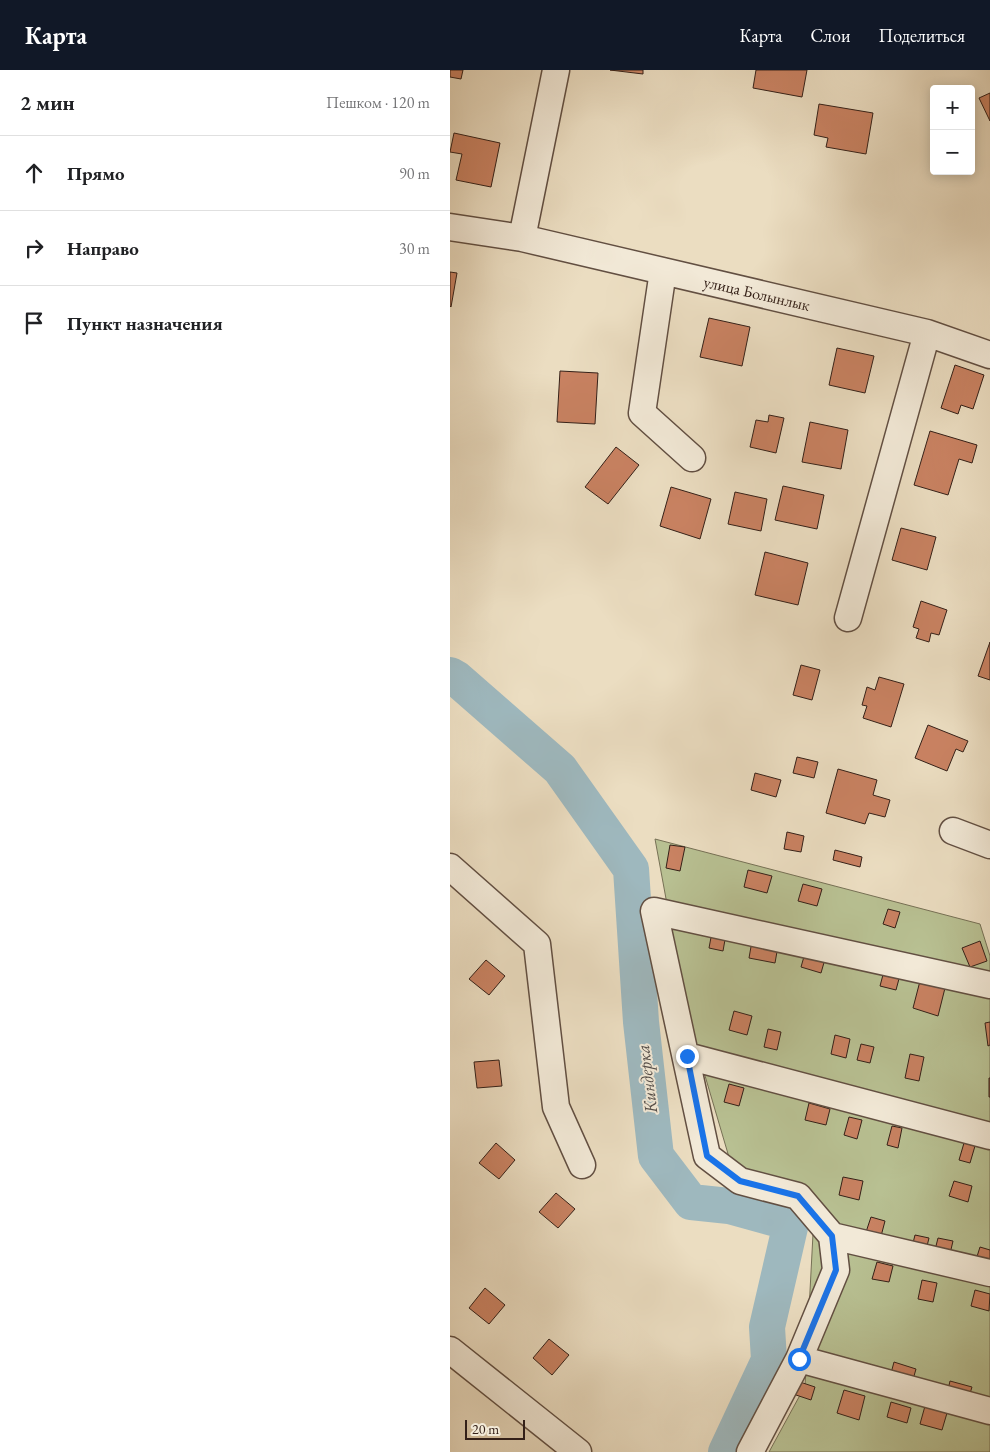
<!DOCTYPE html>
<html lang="ru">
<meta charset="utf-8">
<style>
:root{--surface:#fff;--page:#f6f6f6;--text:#202124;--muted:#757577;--line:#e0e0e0;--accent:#111827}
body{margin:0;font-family:"EB Garamond",serif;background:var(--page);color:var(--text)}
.controls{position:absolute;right:15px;top:15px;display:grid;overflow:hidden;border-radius:5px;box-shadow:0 2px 12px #0003}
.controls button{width:45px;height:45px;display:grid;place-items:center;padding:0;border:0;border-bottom:1px solid var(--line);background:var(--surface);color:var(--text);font:25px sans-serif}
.scale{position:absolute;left:15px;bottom:12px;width:60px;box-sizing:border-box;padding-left:5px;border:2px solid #342018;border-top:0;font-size:14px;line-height:18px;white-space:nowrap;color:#342018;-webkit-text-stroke:4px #f2e9d7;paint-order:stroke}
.stop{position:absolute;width:15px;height:15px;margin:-11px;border:4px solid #1a73e8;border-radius:50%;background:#fff}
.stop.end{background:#1a73e8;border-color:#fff;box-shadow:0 1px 5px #0008}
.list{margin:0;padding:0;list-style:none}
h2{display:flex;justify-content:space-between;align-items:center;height:65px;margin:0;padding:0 20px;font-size:21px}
h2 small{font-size:16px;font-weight:400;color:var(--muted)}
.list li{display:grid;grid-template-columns:32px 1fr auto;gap:15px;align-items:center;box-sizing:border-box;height:75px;padding:0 20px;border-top:1px solid var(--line)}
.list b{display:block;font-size:19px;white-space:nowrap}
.list em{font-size:16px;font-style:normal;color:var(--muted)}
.icon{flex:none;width:28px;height:28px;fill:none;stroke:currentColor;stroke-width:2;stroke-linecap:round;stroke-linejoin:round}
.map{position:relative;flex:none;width:540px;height:1382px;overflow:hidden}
header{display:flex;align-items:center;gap:30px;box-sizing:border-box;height:70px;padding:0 25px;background:var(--accent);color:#fff}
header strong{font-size:24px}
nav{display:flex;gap:28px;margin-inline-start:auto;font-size:18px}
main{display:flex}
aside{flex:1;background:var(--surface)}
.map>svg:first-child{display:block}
</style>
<header>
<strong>Карта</strong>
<nav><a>Карта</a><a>Слои</a><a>Поделиться</a></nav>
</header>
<main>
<aside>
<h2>2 мин<small>Пешком · 120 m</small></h2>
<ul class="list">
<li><svg class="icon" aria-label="ahead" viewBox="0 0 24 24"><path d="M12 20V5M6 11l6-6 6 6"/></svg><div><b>Прямо</b></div><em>90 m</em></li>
<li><svg class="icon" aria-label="right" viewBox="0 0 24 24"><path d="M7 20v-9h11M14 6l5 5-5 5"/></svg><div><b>Направо</b></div><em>30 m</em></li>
<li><svg class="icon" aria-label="arrive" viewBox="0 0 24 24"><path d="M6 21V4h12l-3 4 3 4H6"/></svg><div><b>Пункт назначения</b></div></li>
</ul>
</aside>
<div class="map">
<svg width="540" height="1382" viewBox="0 0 540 1382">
<rect width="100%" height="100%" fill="#ebddc1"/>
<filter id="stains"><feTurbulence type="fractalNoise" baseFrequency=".004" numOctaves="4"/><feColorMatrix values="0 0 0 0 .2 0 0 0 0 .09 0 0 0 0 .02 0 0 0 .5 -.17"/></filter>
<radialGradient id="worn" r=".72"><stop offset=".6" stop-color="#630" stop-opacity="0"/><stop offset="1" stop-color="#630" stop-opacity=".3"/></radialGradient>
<path fill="#b8c092" stroke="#767055" d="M205 769 530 854 540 886V1382H319L355 1316 365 1126 281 1094 238 948Z"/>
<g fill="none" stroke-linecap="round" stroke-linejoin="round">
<path stroke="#9eb8be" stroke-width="36" d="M0 605 7 609 110 699 181 799 191 952 206 1086 241 1132 279 1136 341 1153 317 1257 319 1290 276 1382"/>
</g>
<path fill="#c98262" stroke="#342018" d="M0 0H13L11 9 0 7Z
M160 0H193V4Z
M306 0H357L352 27 303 18Z
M540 23V51L529 28Z
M369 34 423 43 416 84 376 77 378 68 364 65Z
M4 63 50 73 41 117 6 110 12 84 0 82Z
M0 202 7 203 1 237 0 236Z
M259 248 300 257 292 296 250 287Z
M387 278 424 286 415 323 379 315Z
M505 295 534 305 523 339 511 335 508 344 491 338Z
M110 301 148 303 145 354 107 352Z
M319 345 334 348 326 383 300 377 306 350 318 352Z
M360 352 398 360 391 399 352 392Z
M480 361 527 375 522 393 509 389 498 425 464 415Z
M166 377 189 395 158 434 135 417Z
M333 416 374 425 367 459 325 450Z
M221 417 261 429 250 469 210 456Z
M285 422 317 429 311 461 278 454Z
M451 458 486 467 477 500 442 490Z
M315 482 358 493 348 535 305 525Z
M471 531 497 540 489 565 481 563 479 572 466 568 469 559 463 557Z
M540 572V610L528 606Z
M351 595 370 600 362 630 343 625Z
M429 607 454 614 441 657 413 648 417 636 412 635 417 617 425 620Z
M478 655 518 671 513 682 506 679 497 701 465 688Z
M347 687 368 692 364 708 343 703Z
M388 699 427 710 423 725 440 730 435 747 419 743 415 754 376 743Z
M305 703 331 710 326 727 301 720Z
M337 762 354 766 351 782 334 779Z
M220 775 235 777 230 801 216 798Z
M385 780 412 787 410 797 383 790Z
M298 800 322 806 317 823 294 817Z
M353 814 372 819 367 836 348 831Z
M438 839 450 842 445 858 433 854Z
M262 862 276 864 273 881 259 878Z
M302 871 328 876 325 893 299 888Z
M530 871 537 891 520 897 512 878Z
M355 883 375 889 371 903 351 897Z
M36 890 55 906 39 925 19 909Z
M434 901 450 905 446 920 430 916Z
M470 911 495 918 488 946 463 938Z
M284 941 302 946 297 965 279 960Z
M540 952V975L538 976 535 953Z
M318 959 331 962 327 980 314 977Z
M385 965 400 969 396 988 381 984Z
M411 974 424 977 420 993 407 990Z
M460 984 474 987 469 1011 455 1008Z
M49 990 52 1016 27 1018 24 992Z
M539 1008H540V1027H539Z
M279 1014 294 1018 289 1036 274 1032Z
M359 1033 380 1039 376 1055 355 1050Z
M399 1047 412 1050 407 1069 394 1065Z
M442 1056 452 1058 448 1078 437 1075Z
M46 1073 65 1090 49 1109 29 1093Z
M514 1073 525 1076 520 1093 509 1090Z
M393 1107 413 1111 409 1130 389 1125Z
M504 1111 522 1116 518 1132 499 1126Z
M106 1123 125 1139 108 1158 89 1142Z
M421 1147 435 1151 430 1170 415 1165Z
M465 1165 479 1168 475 1184 461 1181Z
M488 1168 503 1171 499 1188 484 1184Z
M530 1177 540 1180V1198L525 1193Z
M427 1192 443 1196 439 1212 422 1209Z
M472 1210 487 1213 483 1232 468 1229Z
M35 1218 55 1235 39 1254 19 1238Z
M525 1220 540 1224 539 1241 521 1236Z
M99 1269 119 1285 102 1305 83 1288Z
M444 1292 466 1299 462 1313 440 1307Z
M344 1310 365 1317 361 1330 340 1323Z
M500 1311 522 1317 518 1330 497 1324Z
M394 1320 415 1326 409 1350 387 1343Z
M441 1332 461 1338 457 1353 437 1347Z
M475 1336 497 1343 492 1360 470 1354Z"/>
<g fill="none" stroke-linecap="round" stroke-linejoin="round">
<defs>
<path id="minor" d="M0 157 72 168 106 0
M72 168 477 263 540 285
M213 201 192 343 242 388
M398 548 477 263
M503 761 540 775
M0 797 87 874 106 1037 132 1095
M237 986 540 1066
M382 1166 540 1203
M0 1280 128 1382
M349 1289 540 1341
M300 1382 349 1289 386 1200 382 1166 348 1126 290 1111 257 1086 204 841 540 915"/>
</defs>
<use href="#minor" stroke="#624f42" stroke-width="29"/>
<use href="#minor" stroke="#f2e9d7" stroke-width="26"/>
</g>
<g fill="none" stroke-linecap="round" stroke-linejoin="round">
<path stroke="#1a73e8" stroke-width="6" d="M237 986 257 1086 290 1111 348 1126 382 1166 386 1200 349 1289"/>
</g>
<g text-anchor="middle" stroke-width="4" stroke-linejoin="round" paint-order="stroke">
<g font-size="16" fill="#342018" stroke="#f2e9d7">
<text transform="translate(307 223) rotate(13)" y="6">улица Болынлык</text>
</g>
<g font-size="18" font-style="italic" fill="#544e4a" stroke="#f2e9d7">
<text transform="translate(197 1009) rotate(-97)" y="6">Киндерка</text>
</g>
</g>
<rect width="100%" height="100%" filter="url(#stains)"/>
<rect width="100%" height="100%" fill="url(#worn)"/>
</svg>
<div class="controls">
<button>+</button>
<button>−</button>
</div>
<div class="scale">20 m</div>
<div class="stop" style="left:349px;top:1289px"></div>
<div class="stop end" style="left:237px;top:986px"></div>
</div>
</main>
